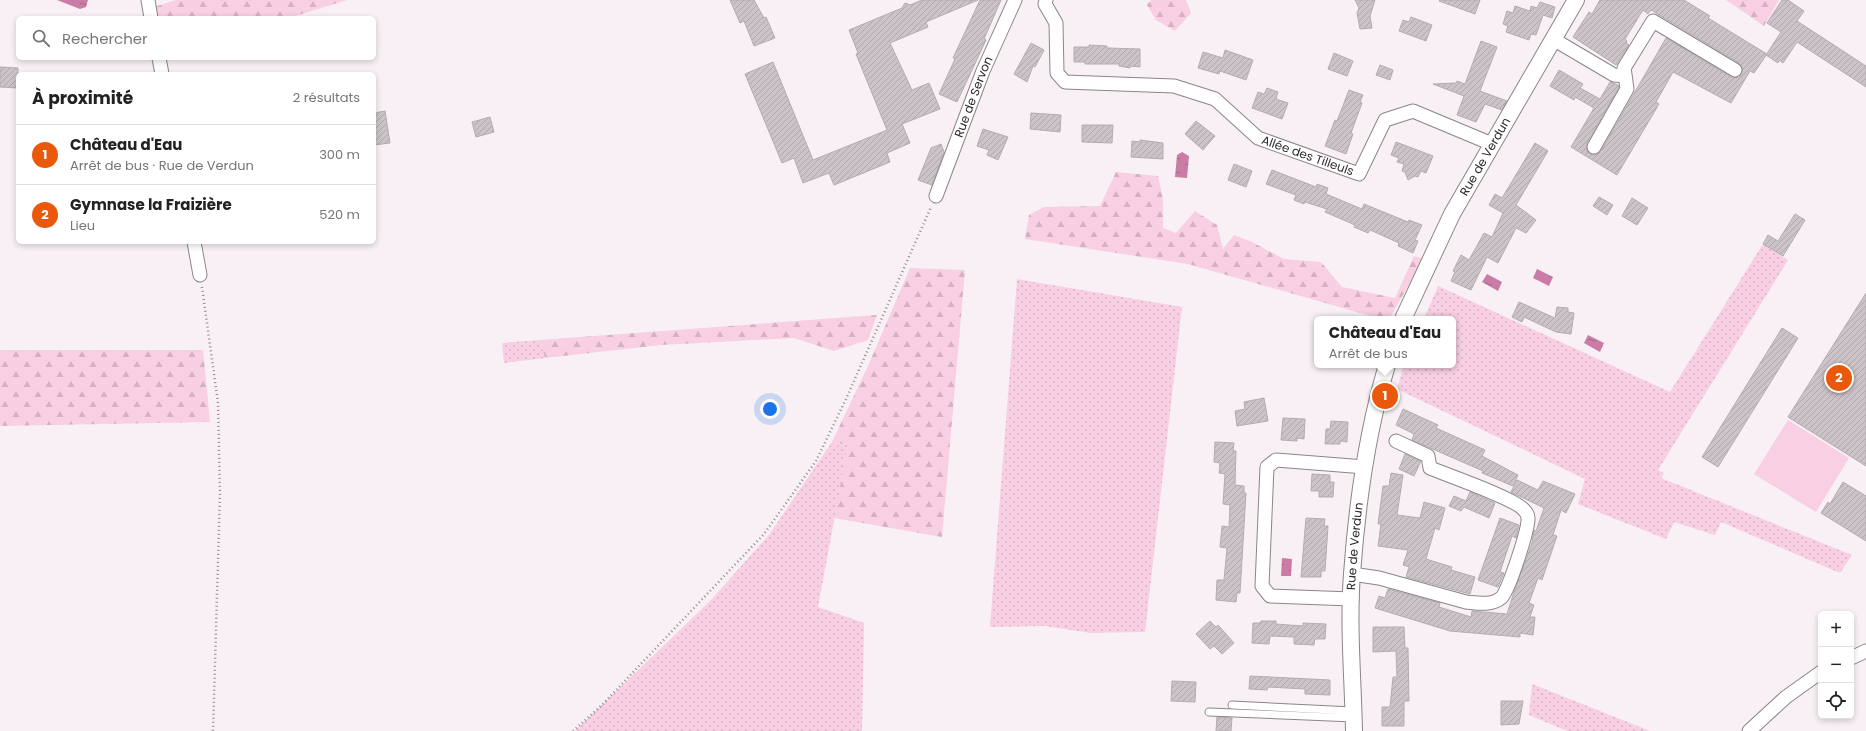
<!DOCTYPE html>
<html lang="fr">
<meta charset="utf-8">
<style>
:root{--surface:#fff;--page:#f6f6f6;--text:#222;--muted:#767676;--line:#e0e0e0;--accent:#ea580c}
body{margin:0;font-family:Poppins,sans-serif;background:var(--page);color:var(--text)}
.controls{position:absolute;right:12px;bottom:12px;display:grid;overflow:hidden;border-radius:6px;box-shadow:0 2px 6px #0003}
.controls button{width:36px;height:36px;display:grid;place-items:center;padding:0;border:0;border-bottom:1px solid var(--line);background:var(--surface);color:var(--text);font:20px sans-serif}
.you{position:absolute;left:770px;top:409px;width:14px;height:14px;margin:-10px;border:3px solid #fff;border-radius:50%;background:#1a73e8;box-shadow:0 0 0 6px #1a73e833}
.badge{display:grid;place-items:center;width:26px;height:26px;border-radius:50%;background:var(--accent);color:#fff;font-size:13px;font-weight:700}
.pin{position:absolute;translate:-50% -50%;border:2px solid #fff;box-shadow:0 1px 4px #0006}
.popup{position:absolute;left:1314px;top:316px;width:142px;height:52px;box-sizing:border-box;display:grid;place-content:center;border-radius:6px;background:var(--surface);filter:drop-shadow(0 1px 3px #0005);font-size:13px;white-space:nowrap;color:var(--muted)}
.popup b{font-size:15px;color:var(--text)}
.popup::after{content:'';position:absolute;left:50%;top:100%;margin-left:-8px;border:8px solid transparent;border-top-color:var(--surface)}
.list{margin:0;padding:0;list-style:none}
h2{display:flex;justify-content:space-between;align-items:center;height:52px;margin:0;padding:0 16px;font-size:17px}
h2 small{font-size:13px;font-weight:400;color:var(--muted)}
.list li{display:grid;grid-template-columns:26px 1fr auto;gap:12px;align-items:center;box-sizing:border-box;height:60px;padding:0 16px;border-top:1px solid var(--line)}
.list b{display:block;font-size:15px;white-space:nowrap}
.list p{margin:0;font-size:13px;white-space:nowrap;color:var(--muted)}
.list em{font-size:13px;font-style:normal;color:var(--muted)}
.icon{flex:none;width:22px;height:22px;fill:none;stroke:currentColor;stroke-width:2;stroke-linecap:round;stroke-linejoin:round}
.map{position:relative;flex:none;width:1866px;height:731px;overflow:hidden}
.search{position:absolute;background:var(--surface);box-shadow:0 2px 6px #0003;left:16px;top:16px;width:360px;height:44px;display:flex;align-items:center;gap:10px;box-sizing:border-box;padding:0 14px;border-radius:6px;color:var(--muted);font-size:15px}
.panel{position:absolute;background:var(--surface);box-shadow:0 2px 6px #0003;left:16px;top:72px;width:360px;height:172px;border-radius:6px}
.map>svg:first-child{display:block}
</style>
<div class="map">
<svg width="1866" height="731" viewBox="0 0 1866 731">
<defs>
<pattern id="grass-dots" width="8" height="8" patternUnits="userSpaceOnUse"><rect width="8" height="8" fill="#f8cfe3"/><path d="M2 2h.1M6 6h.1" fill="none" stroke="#d5b2c3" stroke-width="1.8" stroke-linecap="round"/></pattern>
<pattern id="forest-firs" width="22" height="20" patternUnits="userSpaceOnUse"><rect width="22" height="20" fill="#f8cfe3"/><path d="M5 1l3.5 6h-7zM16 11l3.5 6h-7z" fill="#d5b2c3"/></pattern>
<pattern id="water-ripples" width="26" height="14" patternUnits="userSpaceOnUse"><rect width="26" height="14" fill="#cb7ca6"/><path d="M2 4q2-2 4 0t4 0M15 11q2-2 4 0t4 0" fill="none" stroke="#a56687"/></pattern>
<pattern id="building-hatch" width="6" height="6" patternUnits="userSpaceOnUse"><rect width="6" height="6" fill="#cbc3c7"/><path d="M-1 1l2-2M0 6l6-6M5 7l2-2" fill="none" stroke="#afa8ab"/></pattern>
</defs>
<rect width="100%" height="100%" fill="#f8f0f4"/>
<path fill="url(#grass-dots)" d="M1763 244 1788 260 1658 470 1664 473 1661 478 1852 555 1840 573 1721 522 1715 535 1674 522 1666 539 1578 504 1585 479 1397 389 1404 365H1453V319H1424L1438 286 1670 392Z
M1017 279 1182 307 1145 632 1091 633 1044 626 990 627Z
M540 340 545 358 504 363 502 343Z
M832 442 848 445 818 607 864 623 862 731H575L711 600 769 535Z
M1532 684 1650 731H1567L1529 715Z"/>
<path fill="url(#forest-firs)" d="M176 0H347L289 18H156L154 7Z
M1151 0H1186L1191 13 1175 31 1156 20 1147 5Z
M1726 0H1779L1764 26Z
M1116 172 1158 176 1163 199V228L1176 233 1195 211 1217 225 1223 249 1234 235 1252 242 1284 259 1321 262 1342 287 1395 298 1414 256 1424 259 1389 319H1381L1188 264 1025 239 1029 215 1044 207 1100 206Z
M910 268 965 270 942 537 834 518 848 445 832 442 868 366Z
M877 315 868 340 834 351 794 338 661 345 545 358 540 340Z
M0 350H203L210 422 0 426Z"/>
<path fill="#f8cfe3" d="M1788 420 1849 458 1816 512 1754 474Z"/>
<path fill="url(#water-ripples)" d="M57 0H88L86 7 80 9Z
M1182 152 1189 156 1187 178 1175 177 1177 155Z
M1537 269 1553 277 1549 286 1533 278Z
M1487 274 1502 282 1498 291 1482 282Z
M1588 335 1604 343 1600 352 1584 343Z
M1282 558 1292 559 1291 576H1281Z"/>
<path fill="url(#building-hatch)" stroke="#b4acb0" d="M730 0H754L764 18 766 17 775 38 754 46 744 21 740 23Z
M922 0H978L926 22 928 27 890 43 912 90 929 83 940 109 902 124 910 143 887 153 890 162 834 185 829 173 803 183 794 158 782 163 745 74 773 62 813 160 870 137 887 130 856 54 858 53 849 30 902 8 905 3 910 5Z
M980 0H1001L984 39 986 40 957 102 939 94 955 59 953 58Z
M1355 0H1375L1370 16 1372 28 1360 29 1357 13 1359 8Z
M1440 0H1480L1475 14 1439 1Z
M1600 0H1684L1710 16 1708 18 1767 54 1754 73 1750 71 1731 103 1673 72 1656 102 1659 104 1617 175 1571 147 1594 108 1575 97 1574 100 1550 86 1559 70 1583 84 1580 88 1600 99 1610 82 1618 85 1619 87 1587 143V151L1594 155 1601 151 1666 38 1731 77H1739L1743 70 1739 63 1651 10 1648 14 1643 10 1625 39 1627 41 1626 43 1629 45 1616 65 1573 37 1589 12 1592 14Z
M1782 0H1788L1804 11 1797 21 1866 66V87L1797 42 1783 63 1779 60 1778 63 1766 55 1781 32 1767 23Z
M1540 2 1555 7 1552 18 1543 15 1536 35 1531 34 1529 40 1506 32 1508 26 1503 24 1507 11 1513 13 1515 6 1530 11 1531 6 1537 8Z
M1411 17 1432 25 1426 41 1399 31 1403 20 1409 22Z
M1481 41 1497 47 1480 91 1507 101 1502 110 1485 104 1476 122 1457 115 1464 96 1433 84 1456 83 1457 81 1465 84Z
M1031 43 1044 50 1035 67 1033 66 1027 82 1014 74Z
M1089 45 1107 46V48L1140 49V67L1130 66V68L1119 66V64H1085V62H1074V47H1089Z
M1225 50 1253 60 1246 80 1220 71 1219 74 1198 68 1203 52 1223 58Z
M1334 53 1353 61 1347 76 1328 69Z
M1380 65 1393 70 1390 80 1376 75Z
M0 67 18 68V88L0 87Z
M1267 88 1278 92 1276 99 1288 103 1282 119 1252 108 1258 92 1264 94Z
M1349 90 1363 95 1360 102 1362 103 1351 133 1353 134 1346 154 1325 146 1335 120 1337 121Z
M385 111 390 143 374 145V113Z
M1031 113 1061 115 1060 132 1030 129Z
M490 117 494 132 476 137 472 122Z
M1196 121 1215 136 1203 150 1185 134Z
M1082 125H1113L1112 143 1082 142Z
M983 129 1008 137 998 160 987 155 989 150 977 146Z
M1140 140 1163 143V159L1131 157 1132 141 1140 142Z
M1396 142 1433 156 1426 173 1421 171 1418 177 1415 176 1408 180 1405 172 1402 171 1404 164 1397 162 1399 158 1391 155Z
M1535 143 1548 151 1516 205 1536 220 1526 233 1516 228 1498 263 1487 257 1471 290 1451 281 1455 272 1453 271 1461 255 1469 260 1484 233 1492 237 1503 213 1489 205 1495 194 1502 198Z
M941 144 944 152 932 185 918 180 931 148Z
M1234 164 1252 171 1246 187 1228 180Z
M1272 170 1316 187 1317 184 1328 188 1326 194 1362 209 1364 204 1408 222 1409 220 1422 225 1415 240 1418 241 1413 253 1398 246 1399 243 1370 230 1368 233 1354 227 1355 225 1325 212 1327 209 1305 202 1304 204 1294 200 1296 195 1266 184Z
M1599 197 1613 205 1607 215 1593 206Z
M1632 198 1648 208 1637 225 1622 216Z
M1795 214 1805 220 1783 256 1763 244 1768 235 1778 241Z
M1866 293V466L1788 417Z
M1519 302 1555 318 1557 307 1568 308V312L1574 313 1571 334 1556 332 1524 317 1522 322 1512 317Z
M1782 328 1798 338 1718 467 1702 457Z
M1264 398 1268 421 1237 426 1235 411 1245 409 1244 402Z
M1403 409 1438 425 1436 428 1485 450 1482 456 1518 475 1513 486 1482 473 1483 471 1412 440 1414 434 1396 425Z
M1283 418 1305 419 1304 439 1297 438V441L1281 440Z
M1331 421 1348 422 1347 442 1340 441V444H1325L1326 429H1330Z
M1215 442 1234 443 1233 451H1236L1235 485 1244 486V493H1246L1240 593H1237L1236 602 1216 600 1217 580H1224L1227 548 1220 547 1222 526 1229 527 1230 505 1223 504 1225 474 1219 473 1220 463 1214 462Z
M1405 454 1421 461 1414 476 1399 469Z
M1391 473 1403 475 1397 515 1420 518 1424 502 1445 508 1439 530 1435 528 1426 559 1452 567 1451 570 1475 577 1470 594 1406 577 1409 567 1403 565 1408 550 1378 546 1381 524H1378L1383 486H1389Z
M1312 474 1330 475V482H1334L1333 497H1319V491H1311Z
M1517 480 1538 490 1543 481 1575 494 1566 513 1561 510 1553 535 1557 536 1542 580 1538 578 1529 603 1534 605 1530 617H1535L1533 635 1520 633V637L1450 631 1375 608 1379 596 1385 598 1388 589 1440 603 1439 607 1471 617 1472 611 1507 614 1514 592 1532 543 1534 530 1536 531 1544 508 1511 492Z
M1843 482 1866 496V541L1821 513 1828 502 1830 504Z
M1470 492 1495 503 1489 518 1464 507 1461 511 1449 506 1454 496 1466 501Z
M1306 518 1325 519 1324 526H1328L1325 571H1321V577H1301Z
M1500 518 1519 525 1516 538 1512 536 1500 572 1504 573 1498 587 1478 580Z
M1210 621 1216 627 1218 625 1234 643 1222 654 1214 646 1210 649 1196 634Z
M1261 621H1276V624L1303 626V623L1326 624 1325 639H1315L1314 645 1294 644V637L1270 636 1269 644 1252 643 1253 623H1260Z
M1373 627H1404L1405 648H1408L1409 701H1404V726H1382V707H1390L1393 677H1397L1396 651 1373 652Z
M1250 676 1330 680V695L1305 694V689L1268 687 1267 690 1249 689Z
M1172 681 1196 682 1195 702 1171 701Z
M1501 701H1523L1519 724 1501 725Z
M1217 717 1232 718 1231 731H1216Z"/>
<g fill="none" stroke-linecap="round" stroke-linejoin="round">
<defs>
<path id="service" d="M1232 705 1353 711
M1209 712 1354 718"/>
<g id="minor">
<path d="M148 0 151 18"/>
<path id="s1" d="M1046 0 1045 4 1056 23 1057 73 1065 82 1174 86 1215 99 1258 138 1359 174 1385 120 1413 111 1492 144"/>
<path d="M1553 39 1614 75 1625 76"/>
<path d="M159 58 162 74"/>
<path d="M1594 147 1627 89 1624 68 1653 21 1735 70"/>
<path id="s2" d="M936 196 983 71 1015 0"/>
<path d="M194 242 200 275"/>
<path d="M1352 574 1379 578 1466 602C1477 603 1491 606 1501 598 1508 593 1529 528 1528 518 1528 515 1526 512 1524 510 1516 499 1447 475 1430 468L1428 456 1396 441"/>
<path d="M1352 599 1270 596 1262 586 1267 467 1276 460 1365 467"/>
<path d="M1851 658 1866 651"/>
<path d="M1749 731 1786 697 1821 672"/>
</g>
<g id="tertiary">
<path id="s3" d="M1403 319 1452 214 1576 0"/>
<path id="s4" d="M1354 731C1353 679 1348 626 1352 574 1357 504 1367 432 1387 365"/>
</g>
</defs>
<use href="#service" stroke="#8c8588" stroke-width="9"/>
<use href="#minor" stroke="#8c8588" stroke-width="15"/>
<use href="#tertiary" stroke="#8c8588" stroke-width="18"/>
<path stroke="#928c8f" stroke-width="2.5" stroke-dasharray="1 3" stroke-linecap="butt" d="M202 287 218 403 220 494 213 731
M573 731 602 705 764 534 816 461 846 399 931 207"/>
<use href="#service" stroke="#fff" stroke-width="7"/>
<use href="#minor" stroke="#fff" stroke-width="13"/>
<use href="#tertiary" stroke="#fff" stroke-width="16"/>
</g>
<g text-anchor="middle" stroke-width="3" stroke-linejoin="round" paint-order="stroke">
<g font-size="12" fill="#2d2a2b" stroke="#fff">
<text dy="4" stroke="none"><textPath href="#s2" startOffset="106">Rue de Servon</textPath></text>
<text dy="4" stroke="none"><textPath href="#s1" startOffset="351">Allée des Tilleuls</textPath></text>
<text dy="4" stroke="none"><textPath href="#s3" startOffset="182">Rue de Verdun</textPath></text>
<text dy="4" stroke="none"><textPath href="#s4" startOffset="185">Rue de Verdun</textPath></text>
</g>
</g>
</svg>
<div class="controls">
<button>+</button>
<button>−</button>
<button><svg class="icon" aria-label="locate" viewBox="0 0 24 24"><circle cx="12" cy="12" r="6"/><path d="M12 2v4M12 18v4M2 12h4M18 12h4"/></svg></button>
</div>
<div class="you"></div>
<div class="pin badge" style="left:1385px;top:396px">1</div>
<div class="popup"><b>Château d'Eau</b>Arrêt de bus</div>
<div class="pin badge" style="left:1839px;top:378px">2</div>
<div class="search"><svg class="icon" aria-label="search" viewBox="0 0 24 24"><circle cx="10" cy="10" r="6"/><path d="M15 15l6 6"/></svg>Rechercher</div>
<section class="panel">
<h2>À proximité<small>2 résultats</small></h2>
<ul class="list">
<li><span class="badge">1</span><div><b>Château d'Eau</b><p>Arrêt de bus · Rue de Verdun</p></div><em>300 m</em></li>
<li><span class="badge">2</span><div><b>Gymnase la Fraizière</b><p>Lieu</p></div><em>520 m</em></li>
</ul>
</section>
</div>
